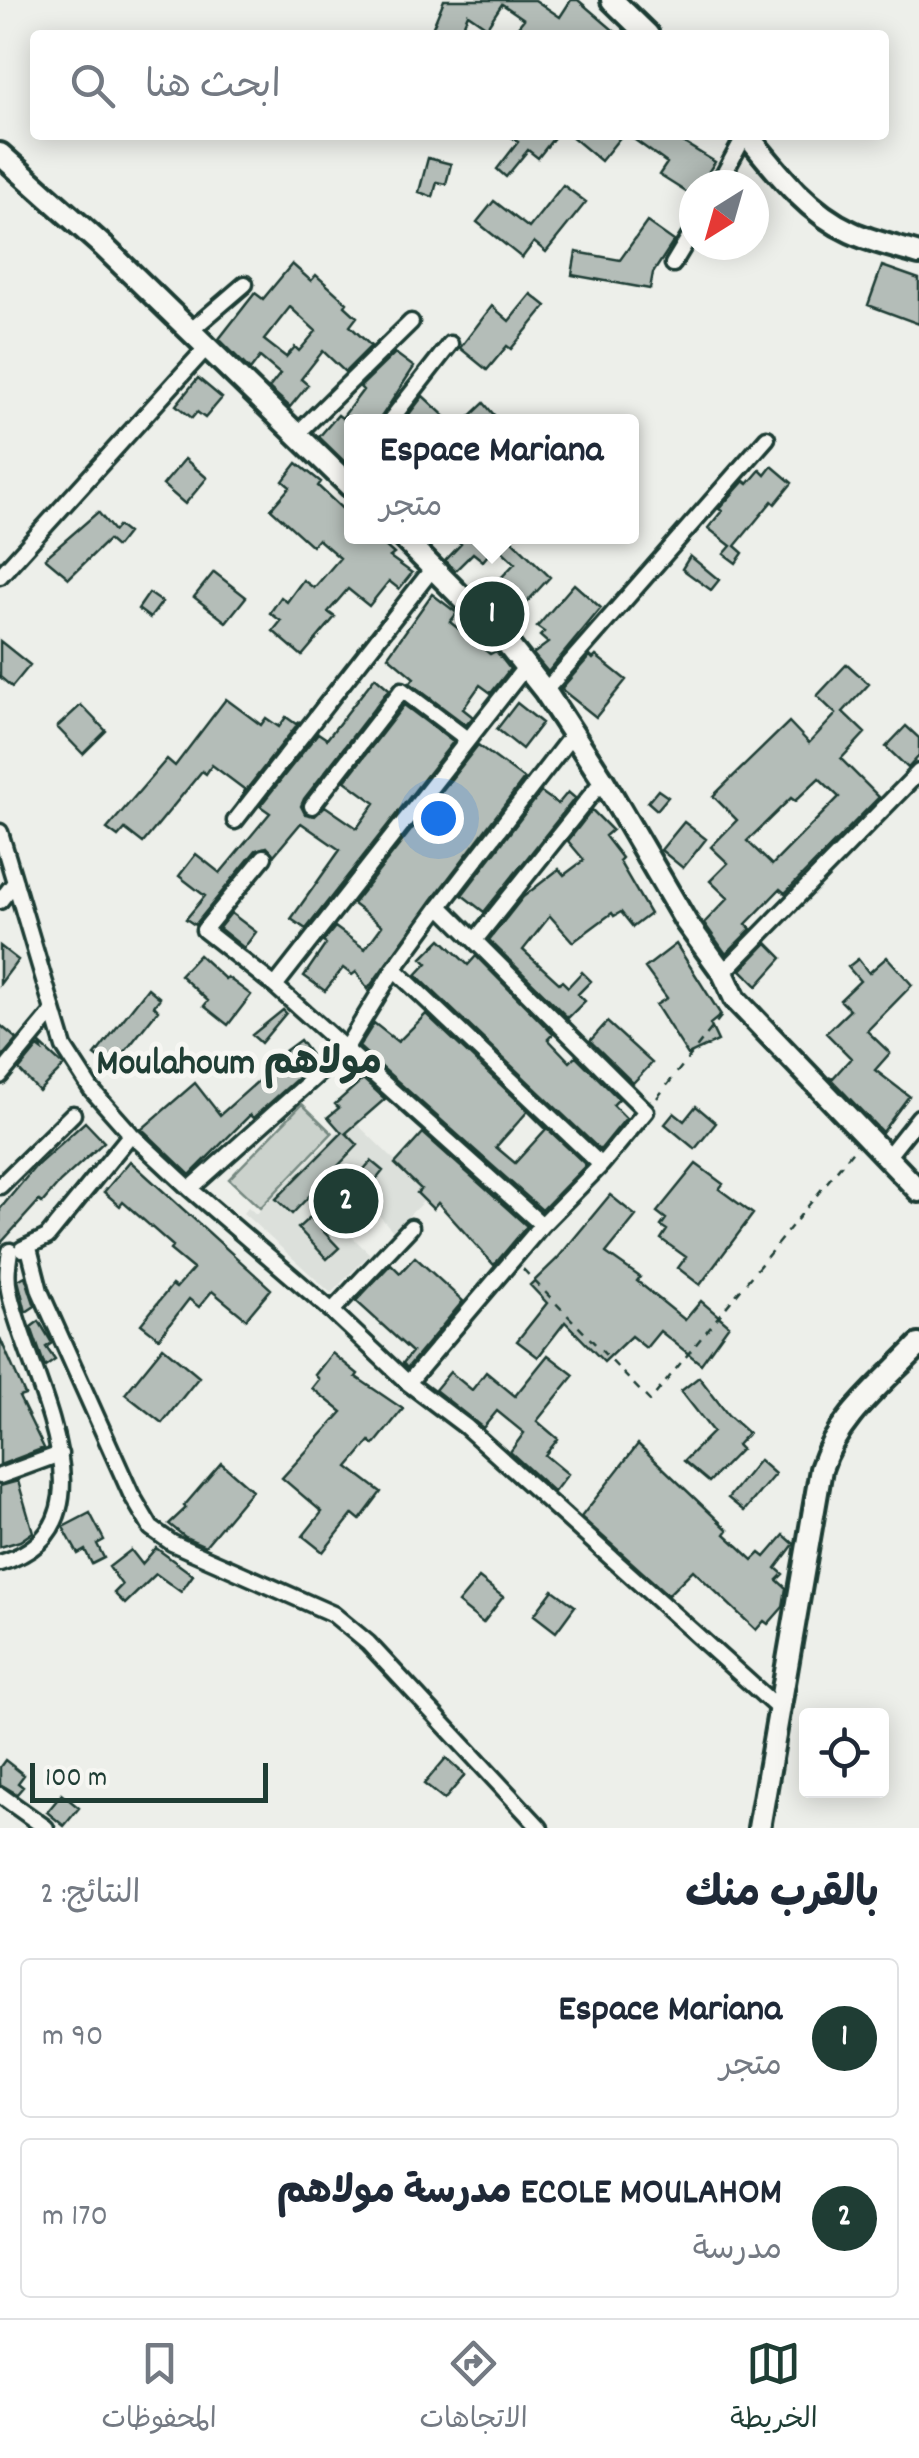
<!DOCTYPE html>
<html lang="ar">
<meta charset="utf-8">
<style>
:root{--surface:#fff;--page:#f2f2f3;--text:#1f2937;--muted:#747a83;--line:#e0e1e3;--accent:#1f3d34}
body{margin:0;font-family:Dekko,"Playpen Sans Arabic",sans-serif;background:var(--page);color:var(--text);direction:rtl}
.controls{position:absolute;right:30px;bottom:30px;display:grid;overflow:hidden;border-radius:10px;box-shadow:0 5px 25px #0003}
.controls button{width:90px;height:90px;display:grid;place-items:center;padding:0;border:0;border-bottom:2px solid var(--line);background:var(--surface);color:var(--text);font:50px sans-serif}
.compass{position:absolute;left:679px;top:170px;width:90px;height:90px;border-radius:50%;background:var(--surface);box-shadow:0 5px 25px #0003;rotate:217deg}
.scale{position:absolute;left:30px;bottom:25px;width:238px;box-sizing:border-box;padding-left:10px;border:5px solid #1f3d34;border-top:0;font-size:28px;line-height:35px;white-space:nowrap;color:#1f3d34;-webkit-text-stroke:8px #f6f6f2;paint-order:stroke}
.you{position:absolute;left:438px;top:818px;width:35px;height:35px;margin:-25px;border:8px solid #fff;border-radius:50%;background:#1a73e8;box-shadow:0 0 0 15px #1a73e833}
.badge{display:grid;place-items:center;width:65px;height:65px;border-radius:50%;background:var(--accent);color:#fff;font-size:32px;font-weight:700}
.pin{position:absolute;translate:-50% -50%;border:5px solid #fff;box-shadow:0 2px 10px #0006}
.popup{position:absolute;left:344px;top:414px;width:295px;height:130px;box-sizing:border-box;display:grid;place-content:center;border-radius:10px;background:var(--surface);filter:drop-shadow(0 2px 8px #0005);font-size:32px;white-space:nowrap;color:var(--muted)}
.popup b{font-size:38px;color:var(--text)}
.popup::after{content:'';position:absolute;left:50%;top:100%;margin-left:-20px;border:20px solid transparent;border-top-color:var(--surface)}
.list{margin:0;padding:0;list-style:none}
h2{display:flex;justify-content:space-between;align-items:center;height:130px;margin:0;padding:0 40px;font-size:42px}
h2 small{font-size:32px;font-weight:400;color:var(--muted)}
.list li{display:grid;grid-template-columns:65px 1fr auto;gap:30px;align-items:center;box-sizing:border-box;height:160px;margin:0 20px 20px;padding:0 20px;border:2px solid var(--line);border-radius:10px}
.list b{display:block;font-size:38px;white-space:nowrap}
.list p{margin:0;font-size:32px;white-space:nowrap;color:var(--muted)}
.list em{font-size:32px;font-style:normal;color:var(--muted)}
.icon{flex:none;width:55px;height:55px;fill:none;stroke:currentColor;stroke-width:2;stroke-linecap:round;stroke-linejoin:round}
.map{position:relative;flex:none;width:919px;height:1828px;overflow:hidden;direction:ltr}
.search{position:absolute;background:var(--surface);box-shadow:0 5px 25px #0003;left:30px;right:30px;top:30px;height:110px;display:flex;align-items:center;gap:25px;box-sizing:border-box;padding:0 35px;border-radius:10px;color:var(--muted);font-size:38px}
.sheet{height:490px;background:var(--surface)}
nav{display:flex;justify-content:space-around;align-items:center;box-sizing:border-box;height:140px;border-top:2px solid var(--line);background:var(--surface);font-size:28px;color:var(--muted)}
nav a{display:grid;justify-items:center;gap:5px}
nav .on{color:var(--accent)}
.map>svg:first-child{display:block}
</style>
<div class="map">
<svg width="919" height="1828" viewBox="0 0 919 1828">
<rect width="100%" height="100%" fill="#edefea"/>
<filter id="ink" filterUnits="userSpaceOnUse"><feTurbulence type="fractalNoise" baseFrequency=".01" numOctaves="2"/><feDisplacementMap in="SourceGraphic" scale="20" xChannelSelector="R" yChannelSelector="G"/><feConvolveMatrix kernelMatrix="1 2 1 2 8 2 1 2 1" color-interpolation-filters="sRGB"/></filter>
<g filter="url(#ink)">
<path fill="#dce0db" d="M351 1118 430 1195 393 1231 376 1212 368 1210 359 1216 351 1226 350 1235 370 1254 331 1293 243 1213 248 1207 256 1214Z"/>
<path fill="#cbd2cc" stroke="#758880" stroke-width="2.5" d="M302 1104 332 1133 260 1208 229 1179Z"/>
<path fill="#b4bdb8" stroke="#1f3d34" stroke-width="2.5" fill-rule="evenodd" d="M444 0H535L560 17 571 0H578L619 35H511L524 19 502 4 487 27 468 14 459 35H445L432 29Z
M509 135H556L538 158 528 150 506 177 497 169 518 142Z
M570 135H622L601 161Z
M628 135H671L715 162 700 185H694V197L659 175 667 163Z
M428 158 451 164 446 184 437 182 433 197 419 192Z
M563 185 586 202 546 252 534 242 522 258 477 222 494 201 529 228Z
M647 222 674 241 653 273 650 289 572 275 576 252 620 260Z
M292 264 311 281 316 275 347 303 345 306 357 317 350 326 371 346 345 372 323 351 301 379 308 385 290 407 269 388 280 374 260 357 250 370 219 339 255 293 263 299ZM290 307 316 331 299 351 295 347 286 357 264 340Z
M882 266 919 279V324L868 305Z
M531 294 546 306 511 349 507 346 487 370 460 348 492 306 509 321Z
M395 353 414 367 378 422H352V469L319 437 338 415 342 418 363 390 360 387Z
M198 378 222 398 205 418 197 412 192 418 176 405Z
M423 396 451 422H403Z
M484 403 500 422H464Z
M185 459 207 478 185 504 163 485Z
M297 463 321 482 318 486 352 518V536H374L394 554 390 557 412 573 399 589 389 581 369 606 348 589 328 612 335 617 302 656 273 631 281 621 270 613 281 597 287 602 303 580 314 588 340 558 318 539 312 546 271 509 290 487 283 481Z
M772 466 792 483 775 504 772 501 735 546 743 553 736 563 724 554 731 546 708 528 722 511 719 509 744 481 748 484 760 470 765 475Z
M98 512 114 531 118 526 127 533 116 547 108 540 69 578 45 558Z
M452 536H508L550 577 515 615 519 619 511 628 482 598 515 563 496 545 483 561 473 553 455 571 445 561 461 544Z
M690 556 719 580 711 590 682 569Z
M214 572 246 597 226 622 194 597Z
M574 584 601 608 548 672 533 654 548 643 540 636 544 632 537 627Z
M149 593 162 602 150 618 138 609Z
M432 594 457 613 450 622 490 654 496 651 510 669 491 693 480 685 463 709 473 717 466 725 410 683 414 678 388 656Z
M0 641 30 665 12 687 0 677Z
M590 656 593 659 596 656 626 680 596 717 561 689Z
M847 664 869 684 843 712 865 733 841 759 879 797 785 893 780 889 746 924 751 929 726 954 704 923 728 898 710 881 728 863 711 847 737 820 713 796 789 722 809 743 836 714 817 696ZM819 778 839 797 772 865 747 841 791 798 795 801Z
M375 677 389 689 304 799 301 806 305 814 315 816 325 806 357 828 375 803 345 781 404 705 453 742 306 929 291 919 340 850 301 823 274 855 267 847 256 850 195 925 186 919 205 896 179 876 196 854 220 873 270 813 260 806 318 733 327 739Z
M226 699 261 725 266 718 279 727 286 717 296 724 300 721 243 794 244 789 212 765 206 774 202 771 143 843 125 829 118 837 107 829 167 759 175 766Z
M517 703 542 723 522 749 497 729Z
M81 705 106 731 83 754 57 727Z
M906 726 919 738V756L908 768 886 747Z
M478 745 524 779 432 900 368 989 356 972 352 975 343 968 325 991 304 976 326 944 323 942 335 927 365 949 382 926 353 904Z
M658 790 668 797 657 810 648 802Z
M541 792 558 804 568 792 575 798 484 912 462 895Z
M592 810 612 830 605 836 622 858 619 861 650 914 633 927 621 912 614 916 612 913 573 942 550 916 523 950 559 983 562 981 568 987 582 972 591 981 578 994 585 1001 568 1018 489 940 523 897 559 869 564 875 584 860 568 841Z
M684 822 706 839 683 868 661 850Z
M231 913 256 932 244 948 219 928Z
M441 939 468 965 476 956 553 1034 548 1039 570 1062 576 1056 619 1099 613 1105 626 1118 600 1150 416 975 427 963 422 958Z
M767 943 782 958 757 986 741 970Z
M676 944 721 1015 710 1024 718 1041 688 1055 656 1005 667 998 645 968Z
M0 946 18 960 0 984Z
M199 955 225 979 227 977 251 995 228 1025 204 1006 208 1001 180 975Z
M887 957 912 985 867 1031 890 1053 875 1070 909 1096 882 1132 829 1077 832 1079 851 1058 826 1033 850 1010 840 1000 860 981 848 967 858 959 869 973Z
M148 988 160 998 154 1006 158 1010 112 1068 95 1055Z
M283 1010 286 1013 261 1043 252 1035Z
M426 1014 586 1165 542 1210 359 1047 374 1023 398 1042ZM528 1111 546 1129 515 1163 496 1147Z
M607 1022 652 1063 633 1083 590 1041Z
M0 1025 17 1039 0 1059Z
M300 1040 316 1062 253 1118 250 1115 190 1175 142 1129 195 1083 220 1115 284 1058 281 1054Z
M40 1044 64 1066 39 1091 19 1070 38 1047 42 1050Z
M363 1079 385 1099 346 1133 358 1145 292 1214 276 1199 342 1133 328 1117 339 1108 335 1104Z
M696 1106 716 1123 695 1149 665 1124 674 1113 684 1121Z
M85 1122 104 1142 60 1182 42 1203 39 1201 0 1244V1209L35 1167Z
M423 1133 527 1226 494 1265 438 1203 433 1209 417 1193 421 1189 395 1164Z
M130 1161 271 1289 246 1319 212 1291 199 1307 189 1299 159 1338 141 1324 172 1285 176 1288 193 1269 170 1250 173 1246 123 1202 120 1206 104 1192Z
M371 1161 383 1171 355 1206 342 1195Z
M696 1164 723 1184 719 1189 753 1214 700 1285 678 1268 686 1257 661 1239 667 1230 661 1226 666 1219 657 1212Z
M610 1195 636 1216 606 1253 640 1277 637 1281 685 1320 701 1301 729 1325 701 1364 660 1331 646 1348 631 1336 604 1362 565 1322 538 1357 517 1341 547 1303 530 1285 557 1259Z
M310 1217 339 1248 327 1259 298 1228Z
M415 1257 463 1301 407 1368 403 1363 412 1352 356 1301 391 1264 400 1273Z
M25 1276 35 1306 26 1312 18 1280Z
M39 1321 52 1343 46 1347 55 1360 45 1367 31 1327Z
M0 1338 25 1395 19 1397 44 1448 0 1465Z
M163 1347 199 1377 162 1423 125 1394Z
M332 1353 358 1374 356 1377 403 1409 374 1445 370 1441 348 1467 381 1492 360 1520 353 1514 323 1552 303 1536 322 1512 282 1478 342 1412 312 1388 319 1379 315 1375Z
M548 1355 574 1375 537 1421 558 1439 545 1455 568 1474 554 1492 510 1452 524 1433 497 1411 483 1428 435 1390 450 1372 472 1390 486 1372 515 1396Z
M699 1377 728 1415 748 1433 737 1445 741 1449 709 1482 684 1461 713 1432 681 1391Z
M638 1444 728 1530 725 1534 753 1560 760 1553 765 1557 784 1535 794 1544 776 1568 783 1574 777 1580 786 1588 783 1607 768 1624 764 1621 756 1630 693 1570 668 1595 581 1517Z
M759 1460 775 1474 744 1511 728 1498Z
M221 1463 252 1490 205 1546 185 1537 169 1524 186 1508 184 1506Z
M18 1481 33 1532 20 1541 0 1547V1486Z
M90 1513 104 1540 97 1544 104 1558 92 1564 85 1550 78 1554 63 1527Z
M156 1548 193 1575 181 1592 156 1574 125 1604 114 1593 122 1585 109 1567 131 1550 142 1564Z
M479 1578 503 1597 483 1623 458 1603Z
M553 1590 575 1606 556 1632 534 1615Z
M446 1758 465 1775 444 1800 424 1784Z
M5 1760 24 1775 18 1783 23 1787 17 1794 0 1784V1767Z
M62 1794 79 1808 64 1826 47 1812Z"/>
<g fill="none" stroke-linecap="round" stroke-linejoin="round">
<defs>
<path id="street" d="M718 185 745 135
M673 264 694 229
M189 332 245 284
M389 422 450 344
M297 434 411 322
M0 576 207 347
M545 691 767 438
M312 806 402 690 467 739
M235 821 433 568
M0 832 64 1047 91 1089 131 1134 190 1189 332 1311 408 1383 465 1426 781 1711
M264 857 204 930 275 986 542 1225
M0 901 15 882
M476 939 603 780
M394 969 601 1165
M723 973 919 772
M275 986 526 666
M0 1076 53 1012
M888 1156 919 1117
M0 1186 73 1114
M190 1189 344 1051 394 969 440 906 572 735
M29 1248 40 1291 131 1494 151 1528 172 1543 333 1614 368 1643 540 1828
M22 1249 47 1237 131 1134
M332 1311 411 1227
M408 1383 542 1225 601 1165 646 1111 440 906
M0 1476 60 1454
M0 1563C126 1526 23 1368 9 1290 6 1277 8 1264 10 1251
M0 1795 46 1828"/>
<path id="secondary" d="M612 0 648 35
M747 135C776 171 807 212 851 232 872 242 897 247 919 254
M0 154 104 247 352 488
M401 536 506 642 545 691 603 780 686 922 723 973 735 999 919 1191
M759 1828 821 1469C837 1418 883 1383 919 1345"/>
</defs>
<use href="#street" stroke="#1f3d34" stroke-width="21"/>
<use href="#secondary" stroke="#1f3d34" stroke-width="28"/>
<path stroke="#1f3d34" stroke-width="2.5" stroke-dasharray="8 8" stroke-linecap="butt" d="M657 1098 723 1014
M523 1269 650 1401 855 1148"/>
<use href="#street" stroke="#f6f6f2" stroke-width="14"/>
<use href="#secondary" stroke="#f6f6f2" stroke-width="20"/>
</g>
</g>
<g text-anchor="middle" stroke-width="10" stroke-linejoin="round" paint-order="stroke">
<g font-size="38" font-weight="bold" fill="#1f3d34" stroke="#f6f6f2">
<text x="239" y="1073">Moulahoum مولاهم</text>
</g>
</g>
</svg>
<div class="controls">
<button><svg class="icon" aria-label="locate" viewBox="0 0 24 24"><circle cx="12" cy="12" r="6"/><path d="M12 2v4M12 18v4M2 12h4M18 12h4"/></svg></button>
</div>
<svg class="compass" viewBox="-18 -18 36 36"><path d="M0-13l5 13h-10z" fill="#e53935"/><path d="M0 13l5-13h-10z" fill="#747a83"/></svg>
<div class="scale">100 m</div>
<div class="you"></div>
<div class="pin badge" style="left:492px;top:614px">1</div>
<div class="popup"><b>Espace Mariana</b>متجر</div>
<div class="pin badge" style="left:346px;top:1201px">2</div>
<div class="search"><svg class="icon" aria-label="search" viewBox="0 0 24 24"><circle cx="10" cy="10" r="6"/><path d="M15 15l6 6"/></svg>ابحث هنا</div>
</div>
<section class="sheet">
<h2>بالقرب منك<small>النتائج: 2</small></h2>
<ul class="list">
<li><span class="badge">1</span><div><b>Espace Mariana</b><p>متجر</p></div><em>90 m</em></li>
<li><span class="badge">2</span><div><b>ECOLE MOULAHOM مدرسة مولاهم</b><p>مدرسة</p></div><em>170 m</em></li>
</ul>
</section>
<nav>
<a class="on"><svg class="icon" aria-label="map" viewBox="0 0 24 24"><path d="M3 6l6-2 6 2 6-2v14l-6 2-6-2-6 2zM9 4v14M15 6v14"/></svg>الخريطة</a>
<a><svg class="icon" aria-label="directions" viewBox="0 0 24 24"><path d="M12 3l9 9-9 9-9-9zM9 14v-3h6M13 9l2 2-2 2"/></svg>الاتجاهات</a>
<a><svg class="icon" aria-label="saved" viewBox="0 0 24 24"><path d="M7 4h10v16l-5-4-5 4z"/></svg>المحفوظات</a>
</nav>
